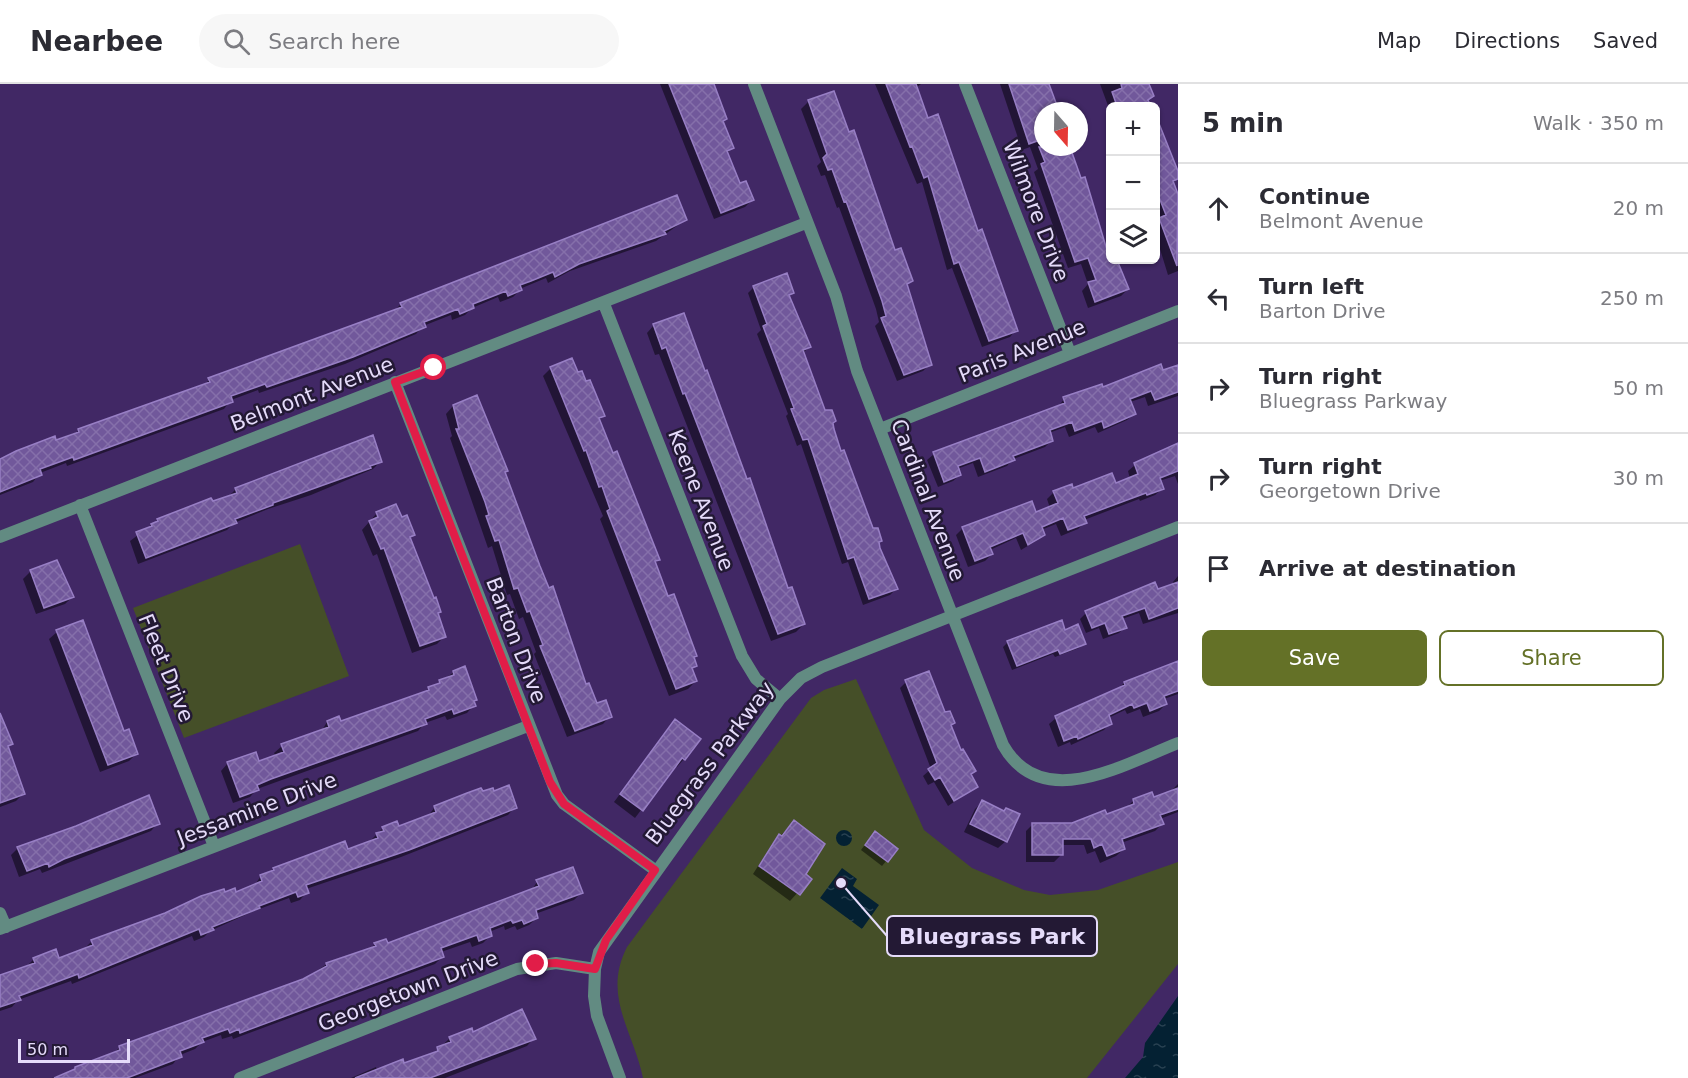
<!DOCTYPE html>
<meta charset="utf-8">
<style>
:root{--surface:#fff;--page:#f7f7f7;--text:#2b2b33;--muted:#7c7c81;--line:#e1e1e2;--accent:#647127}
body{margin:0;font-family:"DejaVu Sans",sans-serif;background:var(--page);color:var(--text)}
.controls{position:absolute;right:18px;top:18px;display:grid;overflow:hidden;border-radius:9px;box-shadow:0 2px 4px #0004}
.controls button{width:54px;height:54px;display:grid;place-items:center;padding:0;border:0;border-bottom:2px solid var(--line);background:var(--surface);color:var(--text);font:30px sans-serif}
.compass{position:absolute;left:1034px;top:18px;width:54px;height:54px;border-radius:50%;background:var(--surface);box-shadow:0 2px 4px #0004;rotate:160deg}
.scale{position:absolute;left:18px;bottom:15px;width:112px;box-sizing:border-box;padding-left:6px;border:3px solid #e5dbfa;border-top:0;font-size:16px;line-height:21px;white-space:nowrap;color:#e5dbfa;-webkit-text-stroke:4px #231934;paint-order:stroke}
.stop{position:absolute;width:18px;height:18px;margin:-14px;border:4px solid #e11d48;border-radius:50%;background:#fff}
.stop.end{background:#e11d48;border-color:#fff;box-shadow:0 2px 6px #0008}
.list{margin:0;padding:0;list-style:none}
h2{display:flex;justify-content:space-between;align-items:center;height:78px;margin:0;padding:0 24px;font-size:26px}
h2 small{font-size:20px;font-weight:400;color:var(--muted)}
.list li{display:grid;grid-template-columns:39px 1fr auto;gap:18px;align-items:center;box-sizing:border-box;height:90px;padding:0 24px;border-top:2px solid var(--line)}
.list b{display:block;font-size:22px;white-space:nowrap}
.list p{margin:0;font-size:20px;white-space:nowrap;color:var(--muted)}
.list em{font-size:20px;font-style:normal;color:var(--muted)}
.actions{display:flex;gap:12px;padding:18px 24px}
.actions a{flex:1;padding:14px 0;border:2px solid var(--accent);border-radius:9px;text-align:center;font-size:21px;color:var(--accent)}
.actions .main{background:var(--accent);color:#fff}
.icon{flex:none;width:33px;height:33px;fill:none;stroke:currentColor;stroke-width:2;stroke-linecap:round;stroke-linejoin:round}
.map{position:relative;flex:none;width:1178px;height:994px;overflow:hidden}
header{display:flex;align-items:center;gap:36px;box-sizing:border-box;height:84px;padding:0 30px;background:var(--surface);border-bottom:2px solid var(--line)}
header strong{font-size:28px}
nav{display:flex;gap:33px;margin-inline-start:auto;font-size:21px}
.search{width:420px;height:54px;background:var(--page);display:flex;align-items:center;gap:15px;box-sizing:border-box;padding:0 21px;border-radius:33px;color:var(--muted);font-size:22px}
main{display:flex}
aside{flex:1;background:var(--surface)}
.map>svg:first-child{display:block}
</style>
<header>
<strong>Nearbee</strong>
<div class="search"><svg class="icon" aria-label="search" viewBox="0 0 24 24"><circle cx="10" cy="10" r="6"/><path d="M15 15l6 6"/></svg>Search here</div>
<nav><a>Map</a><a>Directions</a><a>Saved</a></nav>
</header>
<main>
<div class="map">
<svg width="1178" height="994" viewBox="0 0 1178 994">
<defs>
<pattern id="water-ripples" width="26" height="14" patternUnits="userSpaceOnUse" patternTransform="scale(1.5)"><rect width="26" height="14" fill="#042133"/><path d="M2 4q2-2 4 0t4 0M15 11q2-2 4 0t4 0" fill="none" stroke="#284151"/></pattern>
<pattern id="building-cross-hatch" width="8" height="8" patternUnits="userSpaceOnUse" patternTransform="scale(1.5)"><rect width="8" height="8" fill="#71589b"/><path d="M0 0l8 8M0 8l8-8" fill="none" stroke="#856faa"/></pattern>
</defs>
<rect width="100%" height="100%" fill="#412865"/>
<path fill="#454f28" d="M300 460 349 592 184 654 133 524Z
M856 595 924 746 972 784 1024 806 1050 811 1098 806 1178 778V880L1087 994H643C633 946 602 912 627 863L811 614 824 606Z"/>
<path fill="url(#water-ripples)" d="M836 754a8 8 0 1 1 16 0a8 8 0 1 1-16 0Z
M842 784 857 795 853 802 879 821 862 845 820 814Z
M1178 912V994H1125L1143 973 1145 959Z"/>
<path fill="#0007" d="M660 0H708L726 35 722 38 732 64 727 69 739 101 752 116 745 123 714 135Z
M875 0H921L916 4 928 35 1016 246 1010 253 982 263 952 184 947 186 922 98 917 100Z
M1000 0H1047L1056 27H1043V63H1069L1080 96 1085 94 1110 176H1116L1128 205 1121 212 1088 224 1082 207 1088 200 1081 180 1068 184 1034 88 1038 85 1030 63 1022 66Z
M1100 0H1147L1150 22H1110V27Z
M834 8 894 168 911 197 906 202 930 280 923 287 897 297 875 242 879 238 876 225 839 123 837 124 825 91 821 92 817 82 821 78 801 25 808 18Z
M1156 36 1178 91 1173 100 1178 115V187L1168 191 1156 152V139L1158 137 1156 128Z
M685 136 656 157 570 187 548 199 546 194 522 204 513 213 500 218 498 213 472 224 465 231 452 236 451 231 423 242 416 250 345 280 259 309 258 306 231 316 224 325 67 382 66 379 40 389 33 398 0 411V376L203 302 209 296 393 228 401 220Z
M754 203 793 209 788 213 809 263 803 269 872 446 881 457 878 460 896 505 890 511 863 521 848 478 842 480 801 360 797 362 786 332 788 330 757 250 761 246 748 209Z
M683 231 788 506 804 540 796 548 771 557 659 270 655 271 647 249 654 241Z
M1178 278V312L1148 322 1145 313 1130 318 1134 330 1127 336 1098 349 1095 343 1069 353 1065 343 1049 349 1052 356 1045 363 1013 375 1007 382 978 393 973 379 957 385 960 391 953 397 938 403 927 376 934 370 1058 323 1064 315 1081 308 1162 288 1178 282Z
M551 284 577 290 603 332 598 337 658 475 654 479 667 514 696 572 693 575 695 582 692 586 696 597 688 605 669 612 600 435 603 432 543 292Z
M453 322 504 389 585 602 596 621 610 632 603 640 567 653 534 570 536 568 523 533 519 535 510 510 507 511 492 462 488 464 450 354 452 352 446 330Z
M1178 361V400L1175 392 1159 397 1162 405 1155 411 1140 417 1139 415 1084 436 1085 438 1078 445 1061 452 1056 440 1041 446 1043 451 1036 457 1021 466 1016 454 990 466 992 470 985 477 968 483 956 451 963 444 1035 429 1050 424 1047 415 1054 408 1115 401 1130 395 1128 387 1135 381Z
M381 377 373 385 311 411 268 425 234 439 227 446 138 480 130 457 158 436 212 419 229 412 236 405Z
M377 429 401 435 413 451 409 455 445 552 437 560 412 569 377 470 373 472 362 446Z
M31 487 72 513 65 520 36 530 23 495Z
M1178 492V529L1143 540 1139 529 1122 535 1125 543 1119 549 1103 555 1099 544 1086 549 1080 535 1086 529 1174 501 1173 498Z
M57 548 136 670 129 677 100 688 49 555Z
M1065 548 1084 559 1079 564 1055 573 1053 570 1012 586 1003 563 1008 558Z
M1178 578V610L1164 615 1166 620 1159 627 1143 633 1140 625 1127 630 1125 626 1108 634 1110 639 1104 646 1071 661 1070 658 1058 663 1049 640 1056 634 1117 606 1124 599Z
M454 588 476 616 474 621 467 629 447 636 445 632 425 639 418 647 257 705 250 713 233 719 221 687 228 679H258L276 673 274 669 282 662 321 648 327 638 340 639 425 609Z
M906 598 949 642 976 703 948 722 934 698 928 701 923 692 931 685 900 604Z
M0 633 11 660 7 664 24 709 16 717 0 723Z
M675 637 684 675 677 683 675 681 635 734 614 718Z
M1178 700V728L1160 735 1162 740 1155 747 1121 759 1124 765 1116 772 1100 779 1095 767 1087 770 1084 761H1061V771L1054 778H1026V747L1033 740H1073L1106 732 1127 723 1134 716 1153 715 1171 707Z
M482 709 515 723 508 731 401 773 306 805 307 808 300 816 291 819 289 814 254 827 210 847 204 853 194 857 192 852 72 900 71 897 18 916 12 923 0 927V893L26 883 34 875H58L85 864 92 857 254 802 261 792 274 785 369 758 383 744H398L428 732 435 723Z
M982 718 1006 757 998 764 964 748 975 725Z
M794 738 804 791 810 795 790 817 753 790 772 760Z
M158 739 151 747 42 789 40 785 19 793 11 771 18 764Z
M870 754 896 765 882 782 861 766Z
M537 798 581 809 574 816 535 830 537 834 529 841 517 846 515 842 505 846 504 842 489 848 491 851 483 859 472 863 470 858 441 868 443 872 435 880 233 955 232 952 222 955 221 951 202 958 195 965 180 971 173 980 135 994H52L113 970 120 963 303 896 327 880 369 866 375 860 387 861 531 807Z
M522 927 534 954 527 962 445 994H351L376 983 377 986 403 981 432 971 450 954 472 950Z"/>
<path fill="url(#building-cross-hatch)" stroke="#987fc5" stroke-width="1.5" d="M669 0H714L727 35 723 37 734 64 727 67 740 99 746 97 754 116 721 129Z
M886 0H916L928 34 938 30 978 147 982 145 1018 247 989 257 959 178 954 180 928 92 924 94 912 62 910 63Z
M1009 0H1049L1059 27H1043V55L1029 60Z
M1121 0H1149L1154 12 1148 16 1151 22H1117L1112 8 1122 4Z
M834 7 849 48 854 46 895 166 901 164 913 197 907 200 932 281 904 291 881 234 886 232 882 217 846 117 844 118 832 85 828 86 823 74 827 70 808 16Z
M1156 32 1178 87V95L1173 97 1178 110 1177 182 1159 134 1166 131 1155 103Z
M1039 63H1070L1081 94 1085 93 1110 176H1117L1129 205 1095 218 1088 198 1096 196 1088 174 1075 178 1041 80 1045 78Z
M677 111 687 136 664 147 666 150 579 180 555 193 553 188 531 197 520 201 522 206 508 212 506 207 473 220 474 224 460 230 458 225 424 238 426 243 353 273 267 303 265 300 231 312 233 318 74 376 73 373 40 385 42 391 0 408V375L16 367 55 352 56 356 79 348 78 345 210 298 208 294 402 223 400 219Z
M787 189 794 209 789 211 811 263 803 266 825 326H832L836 337 833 339 834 345 841 367 844 366 873 444H878L882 457 879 458 880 464 898 505 869 515 854 473 848 475 808 355 803 356 791 325 794 324 763 242 767 240 753 202Z
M684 229 705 287 707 286 747 395 750 394 788 504 792 503 805 540 778 550 685 309 683 310 666 263 662 265 653 240Z
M572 274 578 288 582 287 586 297 590 296 605 332 599 334 613 369 617 367 660 476 655 477 668 512 674 510 697 572 694 573 697 582 692 584 697 597 676 605 607 427 610 425 602 402 599 403 586 366 584 367 550 283Z
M1161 280 1163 286 1178 281V308L1155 316 1151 307 1130 315 1136 330 1104 344 1102 337 1075 347 1072 338 1050 346 1053 357 1013 372 1015 376 985 388 980 374 958 382 961 391 944 398 933 368 1065 319 1063 313 1102 300 1103 303Z
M477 311 508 387 505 388 540 482 549 504 553 502 586 600 589 599 597 619 606 616 612 633 575 647 540 562 543 561 530 527 527 528 518 504 514 505 499 456 495 457 486 432 489 431 485 418 456 345H459L453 321Z
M373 351 382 378 370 382 371 384 273 419V421L235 435 237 439 146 474 136 448 152 442 151 440 158 437 157 435 211 414 213 417 237 409 235 404Z
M1178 359V387L1160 394 1164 405 1147 411 1146 409 1084 432 1087 439 1068 446 1063 434 1042 443 1045 451 1028 461 1023 449 990 463 993 470 975 477 962 443 1032 417 1036 428 1058 419 1053 407 1072 400 1073 404 1112 389 1116 399 1138 390 1134 379Z
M396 420 402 433 407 431 415 451 410 453 434 514 436 513 441 528 438 529 446 553 420 562 384 464 381 465 369 437 378 433 376 428Z
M57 476 74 513 44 524 30 486Z
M1155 498 1158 505 1178 498V524L1149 535 1145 524 1122 532 1127 544 1109 550 1105 539 1092 544 1085 527Z
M83 536 124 647 129 645 138 670 108 681 56 546Z
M1062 536 1065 546 1078 540 1086 560 1060 570 1058 566 1017 582 1007 557Z
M1178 577V607L1164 612 1167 620 1150 627 1147 619 1134 624 1132 620 1109 631 1112 640 1078 655 1077 652 1064 657 1055 632 1125 601 1124 598Z
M465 582 477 616 474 617 476 622 454 630 452 625 425 635 427 640 271 695 257 701 259 706 240 713 227 678 256 668 259 677 284 668 281 660 329 643 327 637 339 632 341 637 429 606 428 603 440 599 439 596 454 591 453 587Z
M929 587 945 628 950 627 955 639 951 641 961 666 963 665 976 687 971 690 978 703 954 717 940 693 935 696 928 685 937 679 905 596Z
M0 629 13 660 8 662 25 710 0 719Z
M675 635 701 655 685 676 682 674 643 727 620 710Z
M509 701 517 724 409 766 306 801 309 809 298 813 296 808 259 822 260 824 212 843 214 846 201 851 199 845 79 894 78 890 19 912 21 916 0 923V891L35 879 33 874 56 865 59 874 93 861 91 856 165 829 201 812 224 805 225 808 235 804 236 808 262 797 260 791 274 786 273 784 308 771 345 757 348 765 378 754 376 749 384 747 382 743 397 737 399 742 436 728 434 722 467 709 481 704 483 707 493 704 494 707Z
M1178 704V725L1160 731 1164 740 1122 755 1125 765 1107 772 1102 760 1094 764 1091 755H1063V771H1032V739H1072L1105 726 1107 730 1134 720 1133 715 1152 708 1154 713Z
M149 711 160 740 64 775 49 783 48 779 27 787 17 763 76 742Z
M982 716 1004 727 1006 724 1020 730 1007 758 970 740Z
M794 736 825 760 806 790 812 795 800 811 759 782 779 750 782 752Z
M875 747 898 765 888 778 865 761Z
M573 783 583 809 536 826 538 834 524 840 522 836 513 839 511 836 490 844 492 852 479 857 477 851 441 864 444 873 240 949 239 945 230 949 228 945 202 954 204 958 180 967 182 973 127 994H54L75 985V983L120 966 119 962 303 895 327 882 326 879 376 862 374 859 386 855 388 859 539 802 536 796Z
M522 925 536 955 430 994H355L403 975 404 979 438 967 437 963 451 958 449 953 472 944 473 948Z"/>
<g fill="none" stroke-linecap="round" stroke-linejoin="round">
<path stroke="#628b82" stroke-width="12" d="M754 0 836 212 857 287 1003 661C1042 730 1124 680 1178 659
M965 0 1070 269
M604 220 742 572 756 595 780 615
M395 298 557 711 564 720 655 786
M880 345 1178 227
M80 421 214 762
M0 453 806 139
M0 829 6 843
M0 845 528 642
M240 994 517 885 556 879 595 885
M620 994 597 932 594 912 595 885 599 868 780 615 801 594 822 583 1178 443"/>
</g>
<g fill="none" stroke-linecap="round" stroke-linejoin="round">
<path stroke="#e11d48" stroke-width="8" d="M434 284 395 298 550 698 564 720 655 786 606 856 595 885 556 879 536 880"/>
</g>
<g text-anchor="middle" stroke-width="5" stroke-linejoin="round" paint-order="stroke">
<g font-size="21" fill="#e5dbfa" stroke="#231934">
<text transform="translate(1036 127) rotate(69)" y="7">Wilmore Drive</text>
<text transform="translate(1022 267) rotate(-22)" y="7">Paris Avenue</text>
<text transform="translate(312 310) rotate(-21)" y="7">Belmont Avenue</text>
<text transform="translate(701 416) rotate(69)" y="7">Keene Avenue</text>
<text transform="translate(928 416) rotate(69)" y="7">Cardinal Avenue</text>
<text transform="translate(516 556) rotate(69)" y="7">Barton Drive</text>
<text transform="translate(166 584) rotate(68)" y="7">Fleet Drive</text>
<text transform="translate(710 679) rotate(-53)" y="7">Bluegrass Parkway</text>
<text transform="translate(257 725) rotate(-21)" y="7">Jessamine Drive</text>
<text transform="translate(408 907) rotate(-21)" y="7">Georgetown Drive</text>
</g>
</g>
<path fill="none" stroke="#e5dbfa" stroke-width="2" d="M841 799L887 852"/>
<circle fill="#e5dbfa" stroke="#231934" stroke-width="2" cx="841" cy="799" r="6"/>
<rect fill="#231934" stroke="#e5dbfa" stroke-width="2" x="887" y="832" width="210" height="40" rx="6"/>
<g font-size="22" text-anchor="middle" font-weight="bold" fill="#e5dbfa">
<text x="992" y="860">Bluegrass Park</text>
</g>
</svg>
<div class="controls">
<button>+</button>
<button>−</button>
<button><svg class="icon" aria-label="layers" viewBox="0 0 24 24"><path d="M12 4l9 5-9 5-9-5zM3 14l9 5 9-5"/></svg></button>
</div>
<svg class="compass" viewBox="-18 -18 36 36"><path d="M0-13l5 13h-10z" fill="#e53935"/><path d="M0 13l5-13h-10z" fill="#7c7c81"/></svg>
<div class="scale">50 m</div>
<div class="stop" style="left:434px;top:284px"></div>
<div class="stop end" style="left:536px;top:880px"></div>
</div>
<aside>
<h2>5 min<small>Walk · 350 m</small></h2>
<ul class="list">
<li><svg class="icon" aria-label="ahead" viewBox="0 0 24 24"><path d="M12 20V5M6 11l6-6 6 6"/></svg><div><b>Continue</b><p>Belmont Avenue</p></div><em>20 m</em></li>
<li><svg class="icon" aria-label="left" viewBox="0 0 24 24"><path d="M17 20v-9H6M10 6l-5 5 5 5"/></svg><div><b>Turn left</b><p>Barton Drive</p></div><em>250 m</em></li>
<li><svg class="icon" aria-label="right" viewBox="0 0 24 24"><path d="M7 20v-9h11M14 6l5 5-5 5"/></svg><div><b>Turn right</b><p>Bluegrass Parkway</p></div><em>50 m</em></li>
<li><svg class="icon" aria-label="right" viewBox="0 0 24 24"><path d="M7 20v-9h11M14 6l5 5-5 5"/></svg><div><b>Turn right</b><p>Georgetown Drive</p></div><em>30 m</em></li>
<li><svg class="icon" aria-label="arrive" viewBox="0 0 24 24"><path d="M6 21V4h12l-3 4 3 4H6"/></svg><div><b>Arrive at destination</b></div></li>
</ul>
<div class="actions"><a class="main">Save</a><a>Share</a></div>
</aside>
</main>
